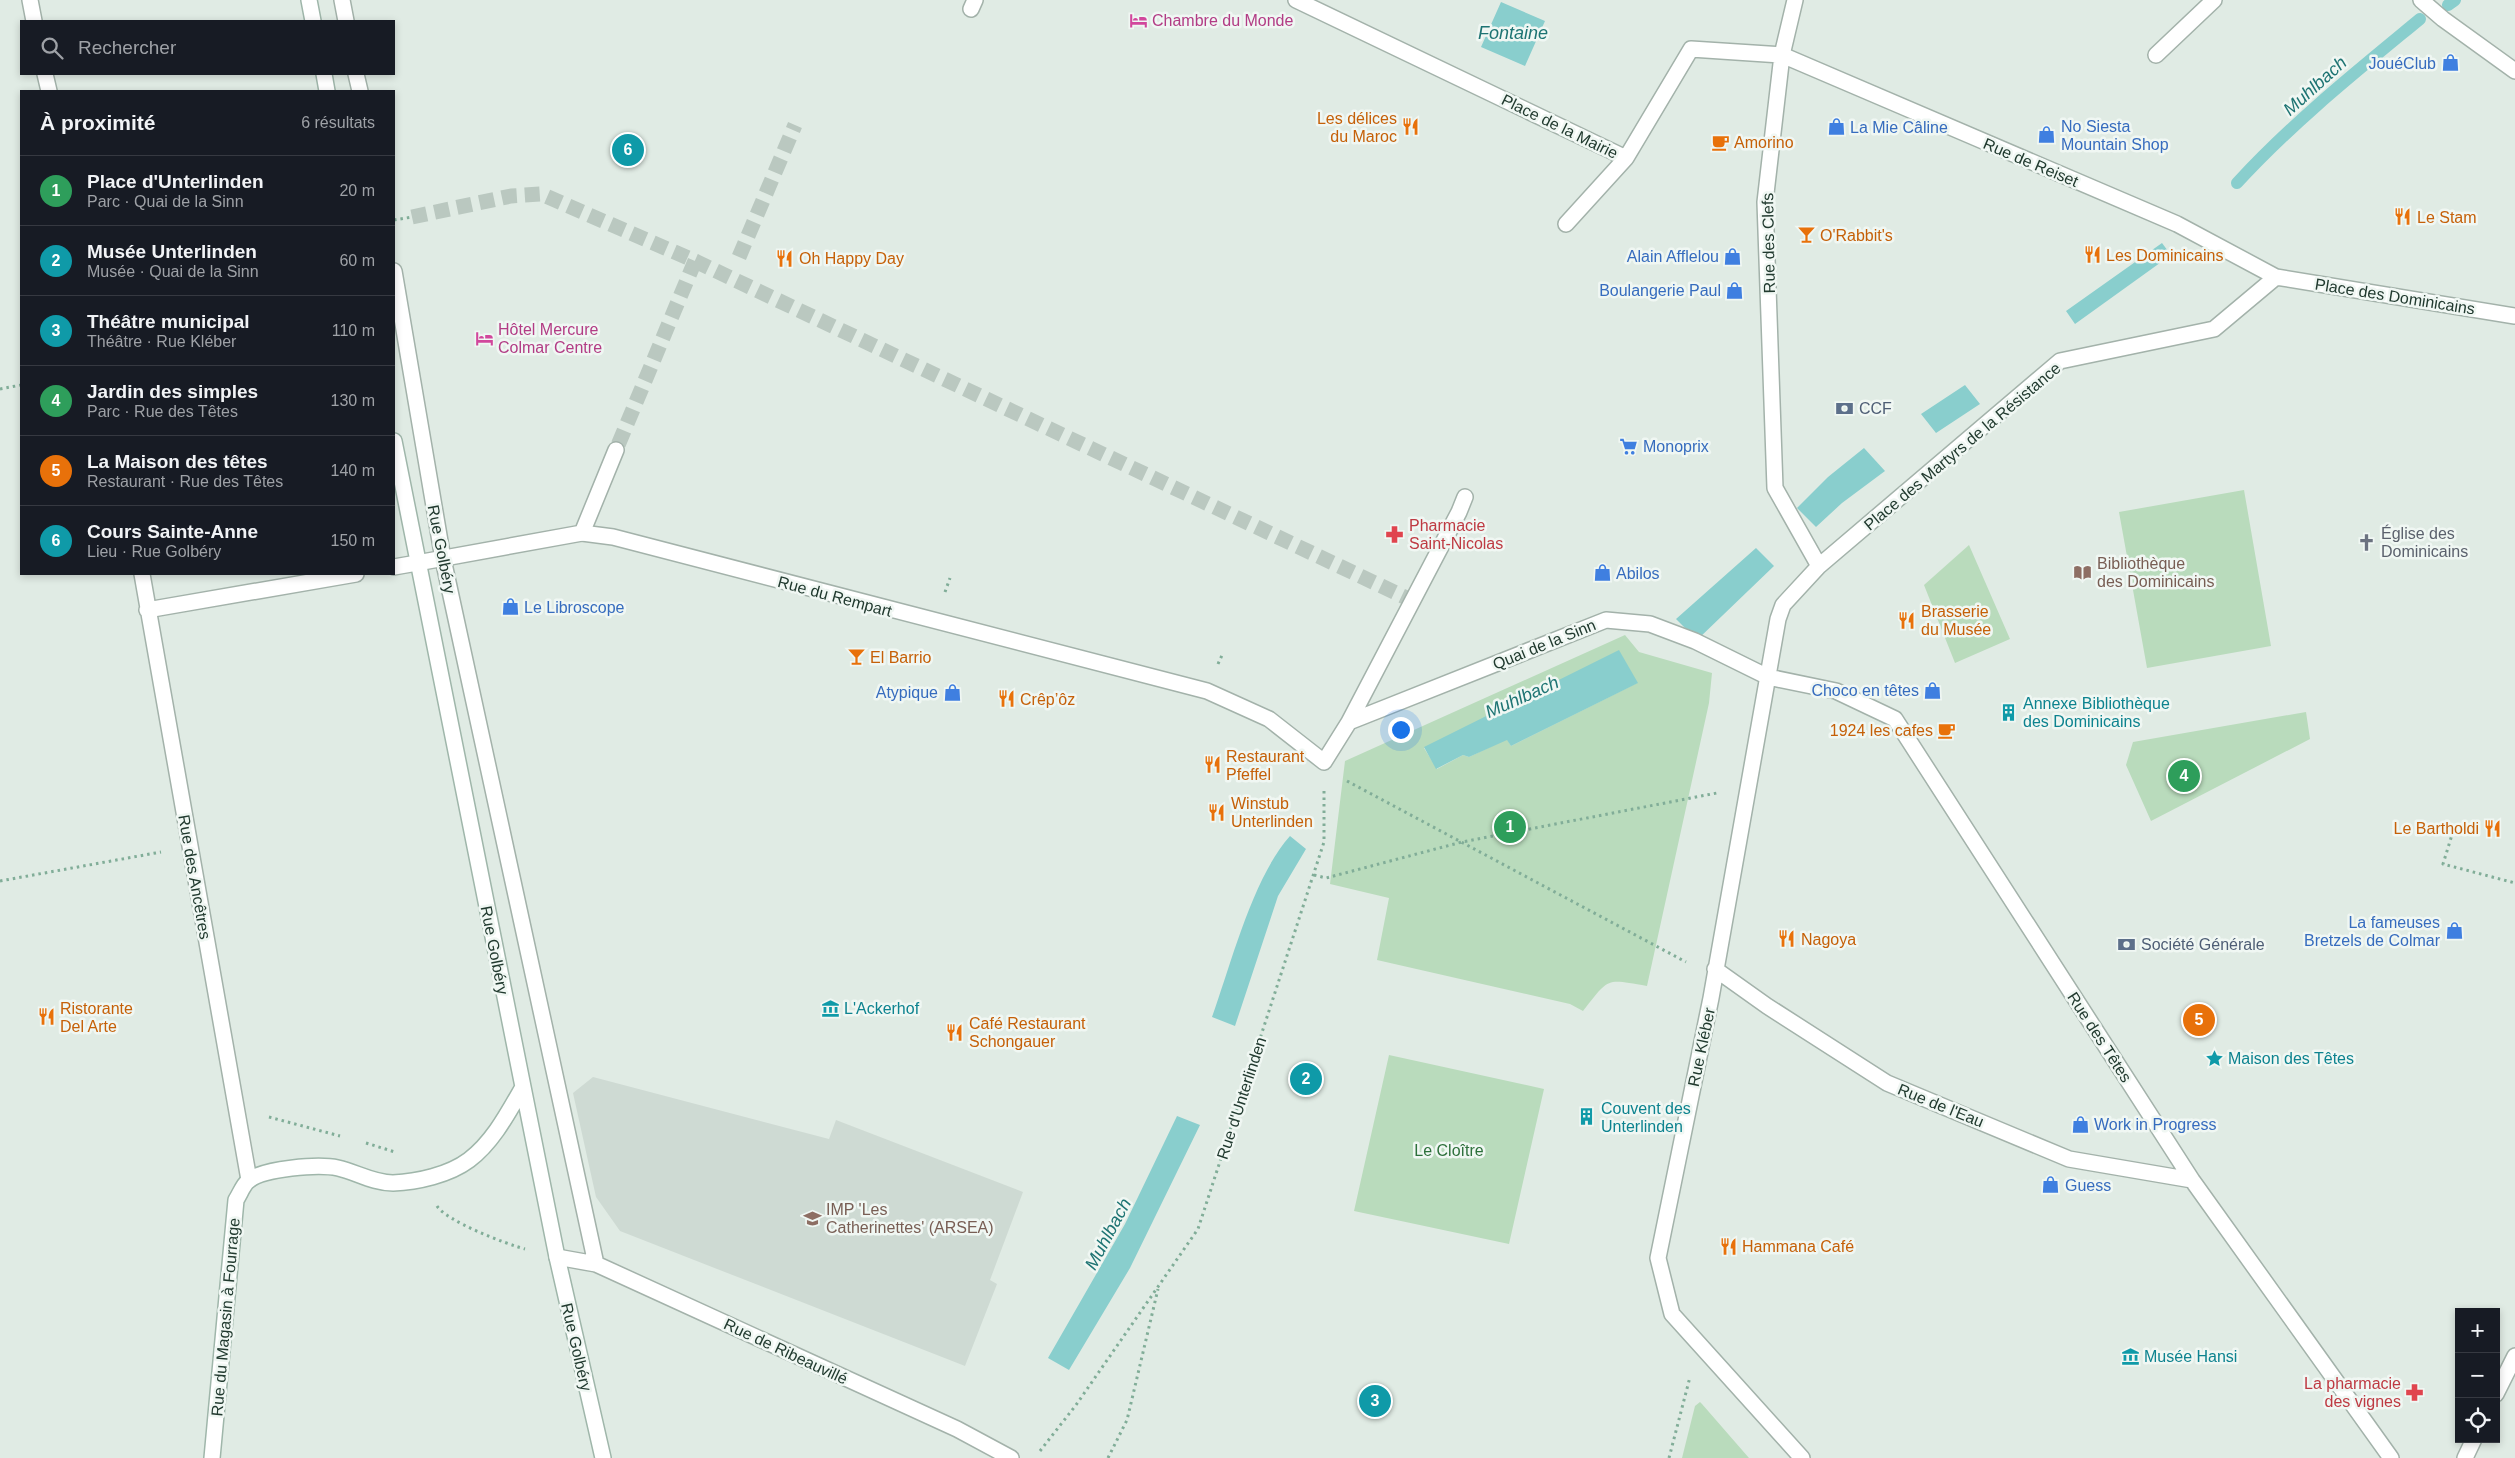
<!DOCTYPE html>
<html lang="fr">
<meta charset="utf-8">
<style>
:root{--surface:#171b24;--page:#242831;--text:#f1f3f6;--muted:#9ea1a6;--line:#363941;--accent:#ee655b}
body{margin:0;font-family:Arial,sans-serif;background:var(--page);color:var(--text)}
.controls{position:absolute;right:15px;bottom:15px;display:grid;overflow:hidden;border-radius:0px;box-shadow:0 2px 8px #0003}
.controls button{width:45px;height:45px;display:grid;place-items:center;padding:0;border:0;border-bottom:1px solid var(--line);background:var(--surface);color:var(--text);font:25px sans-serif}
.you{position:absolute;left:1400px;top:729px;width:18px;height:18px;margin:-12px;border:4px solid #fff;border-radius:50%;background:#1a73e8;box-shadow:0 0 0 8px #1a73e833}
.badge{display:grid;place-items:center;width:32px;height:32px;border-radius:50%;background:var(--accent);color:#fff;font-size:16px;font-weight:700}
.pin{position:absolute;translate:-50% -50%;border:2px solid #fff;box-shadow:0 1px 5px #0006}
.list{margin:0;padding:0;list-style:none}
h2{display:flex;justify-content:space-between;align-items:center;height:65px;margin:0;padding:0 20px;font-size:21px}
h2 small{font-size:16px;font-weight:400;color:var(--muted)}
.list li{display:grid;grid-template-columns:32px 1fr auto;gap:15px;align-items:center;box-sizing:border-box;height:70px;padding:0 20px;border-top:1px solid var(--line)}
.list b{display:block;font-size:19px;white-space:nowrap}
.list p{margin:0;font-size:16px;white-space:nowrap;color:var(--muted)}
.list em{font-size:16px;font-style:normal;color:var(--muted)}
.icon{flex:none;width:28px;height:28px;fill:none;stroke:currentColor;stroke-width:2;stroke-linecap:round;stroke-linejoin:round}
.map{position:relative;flex:none;width:2515px;height:1458px;overflow:hidden}
.search{position:absolute;background:var(--surface);box-shadow:0 2px 8px #0003;left:20px;top:20px;width:375px;height:55px;display:flex;align-items:center;gap:12px;box-sizing:border-box;padding:0 18px;border-radius:0px;color:var(--muted);font-size:19px}
.panel{position:absolute;background:var(--surface);box-shadow:0 2px 8px #0003;left:20px;top:90px;width:375px;height:485px;border-radius:0px}
.map>svg:first-child{display:block}
</style>
<div class="map">
<svg width="2515" height="1458" viewBox="0 0 2515 1458">
<rect width="100%" height="100%" fill="#e0ebe4"/>
<path fill="#cedad3" d="M593 1077 829 1139 836 1120 1023 1192 990 1280 997 1284 965 1366 620 1231 596 1197 573 1093Z"/>
<path fill="#b9dbbc" fill-rule="evenodd" d="M2244 490 2271 646 2147 668 2119 512Z
M1969 545 2010 639 1955 663 1924 585Z
M1625 635 1639 652 1712 673 1709 703 1647 986C1605 979 1610 977 1583 1011L1570 1004 1377 960 1389 898 1330 884 1345 761ZM1619 651 1637 683 1511 746 1507 739 1469 757 1463 755 1437 769 1424 748Z
M2306 712 2310 739 2151 821 2126 765 2133 742Z
M1389 1055 1544 1089 1509 1244 1354 1211Z
M1700 1402 1702 1404 1749 1458H1682L1695 1406Z"/>
<path fill="#89cecd" d="M1501 2 1545 21 1525 66 1481 47Z
M2162 243 2171 255 2075 324 2066 311Z
M1965 385 1980 404 1936 433 1921 414Z
M1864 448 1885 471 1842 503 1816 527 1797 508 1828 477Z
M1756 548 1774 566 1697 640 1676 619Z
M1619 650 1638 683 1511 746 1507 740 1469 757 1463 755 1436 769 1424 747Z
M1290 836 1306 849 1278 896 1235 1026 1212 1017C1231 964 1253 877 1290 836Z
M1177 1116 1200 1125 1130 1268 1069 1370 1048 1358 1125 1224Z"/>
<g fill="none" stroke-linecap="round" stroke-linejoin="round">
<path stroke="#89cecd" stroke-width="12" d="M2448 5 2455 0
M2237 183C2293 122 2357 71 2420 19"/>
<path stroke="#bac8c0" stroke-width="15" stroke-dasharray="15 8" stroke-linecap="butt" d="M412 217 511 196 541 194 695 261 616 450
M739 257 795 125
M695 261 1413 601"/>
<defs>
<path id="lane" d="M342 0 346 21
M356 74 360 91
M394 271 443 559 596 1264
M417 563 582 533 616 450
M557 1257 596 1264 957 1429 1011 1458"/>
<path id="street" d="M30 0 34 21
M1296 0 1626 158 1691 49 1782 55 2177 224 2276 277 2515 316
M1795 0 1782 55 1765 202 1775 488 1819 566 1783 605 1778 619 1711 998 1658 1258 1672 1314 1802 1458
M2421 0 2443 19 2515 71
M971 9 975 0
M2156 55 2214 0
M45 74 49 91
M1566 224 1626 158
M582 533 613 537 1207 691 1269 719 1324 762 1349 722 1606 620 1650 624 1695 641 1768 677 1836 691 1895 719 2192 1180 2391 1458
M1819 566 2060 361 2214 329 2276 277
M394 567 417 563
M142 574 249 1180
M147 610 356 574
M1349 722 1459 512 1465 497
M1715 969 1767 1006 1887 1083 2069 1159 2192 1180
M2496 1394 2515 1356
M2465 1458 2474 1439"/>
<path id="secondary" d="M309 0 313 21
M324 74 327 91
M394 441 557 1257 603 1458
M212 1458 236 1200C240 1194 243 1185 248 1181 263 1168 319 1164 338 1168 356 1172 373 1183 393 1183 417 1182 449 1175 469 1160 493 1142 508 1113 523 1087"/>
</defs>
<use href="#lane" stroke="#a3b2aa" stroke-width="18"/>
<use href="#street" stroke="#a3b2aa" stroke-width="18"/>
<use href="#secondary" stroke="#9fb6aa" stroke-width="18"/>
<path stroke="#81ad98" stroke-width="3" stroke-dasharray="2.5 4" stroke-linecap="butt" d="M394 220 412 217
M0 389 21 385
M945 592 950 578
M1218 664 1223 653
M1347 781 1686 962
M2455 825 2443 864 2515 883
M1314 875 1326 878 1462 842 1717 793
M0 881 161 852
M269 1117 340 1136
M366 1143 395 1152
M437 1206C446 1221 506 1244 525 1249
M1040 1451 1076 1405 1198 1229 1324 842V790
M1108 1458 1127 1420 1158 1289
M1669 1458 1690 1377"/>
<use href="#lane" stroke="#fff" stroke-width="15"/>
<use href="#street" stroke="#fff" stroke-width="15"/>
<use href="#secondary" stroke="#fff" stroke-width="15"/>
</g>
<defs>
<symbol id="hotel-bare" viewBox="-9 -9 18 18"><path d="M-6-4.5h1.5V1H6V5H4.5V3h-9V5H-6ZM-4 0a1.8 1.8 0 1 1 3.6 0ZM.5 0V-2.5h3Q6-2.5 6 0Z" fill="#d1479c" stroke="#f0f7f3" stroke-width="2.5" paint-order="stroke"/></symbol>
<symbol id="shop-bare" viewBox="-9 -9 18 18"><path d="M-5-2.5h2.3a2.7 3.5 0 0 1 5.4 0H5L5.5 6h-11ZM-1.5-2.5h3a1.5 2.3 0 0 0-3 0Z" fill="#3f7fe0" stroke="#f0f7f3" stroke-width="2.5" paint-order="stroke"/></symbol>
<symbol id="restaurant-bare" viewBox="-9 -9 18 18"><path d="M-5-6h1v4h1v-4h1v4h1v-4h1v5L-1.5 .5V6h-2V.5L-5-1ZM5-6V6H3V1.5H1.5Q1.5-4 5-6Z" fill="#e8710a" stroke="#f0f7f3" stroke-width="2.5" paint-order="stroke"/></symbol>
<symbol id="cafe-bare" viewBox="-9 -9 18 18"><path d="M-5.5-4.5H6V0H3Q3 3.5 0 3.5H-2.5Q-5.5 3.5-5.5 0ZM3-3.2v2h1.7v-2ZM-6 4.5H4V6H-6Z" fill="#e8710a" stroke="#f0f7f3" stroke-width="2.5" paint-order="stroke"/></symbol>
<symbol id="bar-bare" viewBox="-9 -9 18 18"><path d="M-6-5H6L.8 .8V4.5H3.5V6h-7V4.5H-.8V.8Z" fill="#e8710a" stroke="#f0f7f3" stroke-width="2.5" paint-order="stroke"/></symbol>
<symbol id="bank-bare" viewBox="-9 -9 18 18"><path d="M-6-4H6V4H-6ZM0-2.3a2.3 2.3 0 1 0 0 4.6a2.3 2.3 0 1 0 0-4.6Z" fill="#5c6f8a" stroke="#f0f7f3" stroke-width="2.5" paint-order="stroke"/></symbol>
<symbol id="supermarket-bare" viewBox="-9 -9 18 18"><path d="M-6-5.5h2.5l.6 2H6L4.5 2H-2.5L-4.4-4H-6ZM-1.5 3.2a1.3 1.3 0 1 0 .1 0ZM3 3.2a1.3 1.3 0 1 0 .1 0Z" fill="#3f7fe0" stroke="#f0f7f3" stroke-width="2.5" paint-order="stroke"/></symbol>
<symbol id="pharmacy-bare" viewBox="-9 -9 18 18"><path d="M-2-6h4v4h4v4h-4v4h-4v-4h-4v-4h4Z" fill="#e0444e" stroke="#f0f7f3" stroke-width="2.5" paint-order="stroke"/></symbol>
<symbol id="church-bare" viewBox="-9 -9 18 18"><path d="M-1.2-6h2.4v3.5h3.3v2.4h-3.3V6h-2.4V-.1h-3.3v-2.4h3.3Z" fill="#6b7280" stroke="#f0f7f3" stroke-width="2.5" paint-order="stroke"/></symbol>
<symbol id="library-bare" viewBox="-9 -9 18 18"><path d="M-6-4Q-3-5.5-.7-3.5V5Q-3 3-6 4ZM6-4Q3-5.5 .7-3.5V5Q3 3 6 4Z" fill="#8d6e63" stroke="#f0f7f3" stroke-width="2.5" paint-order="stroke"/></symbol>
<symbol id="building-bare" viewBox="-9 -9 18 18"><path d="M-4-6H4V6H1V3H-1V6H-4ZM-2.5-4.3h1.7v1.8h-1.7ZM.8-4.3h1.7v1.8H.8ZM-2.5-1h1.7V.8h-1.7ZM.8-1h1.7V.8H.8Z" fill="#0f9aa8" stroke="#f0f7f3" stroke-width="2.5" paint-order="stroke"/></symbol>
<symbol id="museum-bare" viewBox="-9 -9 18 18"><path d="M0-6L6-3V-2H-6V-3ZM-5-1h2V3h-2ZM-1-1h2V3h-2ZM3-1h2V3H3ZM-6 4H6V6H-6Z" fill="#0f9aa8" stroke="#f0f7f3" stroke-width="2.5" paint-order="stroke"/></symbol>
<symbol id="sight-bare" viewBox="-9 -9 18 18"><path d="M0-6L1.8-2.2L6-1.7L2.9 1.2L3.7 5.4L0 3.3L-3.7 5.4L-2.9 1.2L-6-1.7L-1.8-2.2Z" fill="#0f9aa8" stroke="#f0f7f3" stroke-width="2.5" paint-order="stroke"/></symbol>
<symbol id="school-bare" viewBox="-9 -9 18 18"><path d="M0-5L7-2L0 1L-7-2ZM-4 1L0 2.5L4 1V4Q0 6-4 4Z" fill="#8d6e63" stroke="#f0f7f3" stroke-width="2.5" paint-order="stroke"/></symbol>
</defs>
<g fill-rule="evenodd">
<use href="#hotel-bare" x="1126" y="8" width="25" height="25"/>
<use href="#shop-bare" x="2438" y="50" width="25" height="25"/>
<use href="#restaurant-bare" x="1398" y="114" width="25" height="25"/>
<use href="#shop-bare" x="1824" y="114" width="25" height="25"/>
<use href="#shop-bare" x="2034" y="122" width="25" height="25"/>
<use href="#cafe-bare" x="1708" y="130" width="25" height="25"/>
<use href="#restaurant-bare" x="2390" y="204" width="25" height="25"/>
<use href="#bar-bare" x="1794" y="222" width="25" height="25"/>
<use href="#restaurant-bare" x="2080" y="242" width="25" height="25"/>
<use href="#shop-bare" x="1720" y="244" width="25" height="25"/>
<use href="#restaurant-bare" x="772" y="246" width="25" height="25"/>
<use href="#shop-bare" x="1722" y="278" width="25" height="25"/>
<use href="#hotel-bare" x="472" y="326" width="25" height="25"/>
<use href="#bank-bare" x="1832" y="396" width="25" height="25"/>
<use href="#supermarket-bare" x="1616" y="434" width="25" height="25"/>
<use href="#pharmacy-bare" x="1382" y="522" width="25" height="25"/>
<use href="#church-bare" x="2354" y="530" width="25" height="25"/>
<use href="#library-bare" x="2070" y="560" width="25" height="25"/>
<use href="#shop-bare" x="1590" y="560" width="25" height="25"/>
<use href="#shop-bare" x="498" y="594" width="25" height="25"/>
<use href="#restaurant-bare" x="1894" y="608" width="25" height="25"/>
<use href="#bar-bare" x="844" y="644" width="25" height="25"/>
<use href="#shop-bare" x="1920" y="678" width="25" height="25"/>
<use href="#shop-bare" x="940" y="680" width="25" height="25"/>
<use href="#restaurant-bare" x="994" y="686" width="25" height="25"/>
<use href="#building-bare" x="1996" y="700" width="25" height="25"/>
<use href="#cafe-bare" x="1934" y="718" width="25" height="25"/>
<use href="#restaurant-bare" x="1200" y="752" width="25" height="25"/>
<use href="#restaurant-bare" x="1204" y="800" width="25" height="25"/>
<use href="#restaurant-bare" x="2480" y="816" width="25" height="25"/>
<use href="#shop-bare" x="2442" y="918" width="25" height="25"/>
<use href="#restaurant-bare" x="1774" y="926" width="25" height="25"/>
<use href="#bank-bare" x="2114" y="932" width="25" height="25"/>
<use href="#museum-bare" x="818" y="996" width="25" height="25"/>
<use href="#restaurant-bare" x="34" y="1004" width="25" height="25"/>
<use href="#restaurant-bare" x="942" y="1020" width="25" height="25"/>
<use href="#sight-bare" x="2202" y="1046" width="25" height="25"/>
<use href="#building-bare" x="1574" y="1104" width="25" height="25"/>
<use href="#shop-bare" x="2068" y="1112" width="25" height="25"/>
<use href="#shop-bare" x="2038" y="1172" width="25" height="25"/>
<use href="#school-bare" x="800" y="1206" width="25" height="25"/>
<use href="#restaurant-bare" x="1716" y="1234" width="25" height="25"/>
<use href="#museum-bare" x="2118" y="1344" width="25" height="25"/>
<use href="#pharmacy-bare" x="2402" y="1380" width="25" height="25"/>
</g>
<g text-anchor="middle" stroke-width="5" stroke-linejoin="round" paint-order="stroke">
<g font-size="16" fill="#b23c85" stroke="#f0f7f3" text-anchor="start">
<text x="1152" y="26">Chambre du Monde</text>
<text x="498" y="335">Hôtel Mercure<tspan x="498" dy="18">Colmar Centre</tspan></text>
</g>
<g font-size="16" fill="#366cbe" stroke="#f0f7f3" text-anchor="start">
<text x="2436" y="69" text-anchor="end">JouéClub</text>
<text x="2061" y="132">No Siesta<tspan x="2061" dy="18">Mountain Shop</tspan></text>
<text x="1850" y="133">La Mie Câline</text>
<text x="1719" y="262" text-anchor="end">Alain Afflelou</text>
<text x="1721" y="296" text-anchor="end">Boulangerie Paul</text>
<text x="1643" y="452">Monoprix</text>
<text x="1616" y="579">Abilos</text>
<text x="524" y="613">Le Libroscope</text>
<text x="1919" y="696" text-anchor="end">Choco en têtes</text>
<text x="938" y="698" text-anchor="end">Atypique</text>
<text x="2440" y="928" text-anchor="end">La fameuses<tspan x="2440" dy="18">Bretzels de Colmar</tspan></text>
<text x="2094" y="1130">Work in Progress</text>
<text x="2065" y="1191">Guess</text>
</g>
<g font-size="16" fill="#c56008" stroke="#f0f7f3" text-anchor="start">
<text x="1397" y="124" text-anchor="end">Les délices<tspan x="1397" dy="18">du Maroc</tspan></text>
<text x="1734" y="148">Amorino</text>
<text x="2417" y="223">Le Stam</text>
<text x="1820" y="241">O'Rabbit's</text>
<text x="2106" y="261">Les Dominicains</text>
<text x="799" y="264">Oh Happy Day</text>
<text x="1921" y="617">Brasserie<tspan x="1921" dy="18">du Musée</tspan></text>
<text x="870" y="663">El Barrio</text>
<text x="1020" y="705">Crêp’ôz</text>
<text x="1933" y="736" text-anchor="end">1924 les cafes</text>
<text x="1226" y="762">Restaurant<tspan x="1226" dy="18">Pfeffel</tspan></text>
<text x="1231" y="809">Winstub<tspan x="1231" dy="18">Unterlinden</tspan></text>
<text x="2479" y="834" text-anchor="end">Le Bartholdi</text>
<text x="1801" y="945">Nagoya</text>
<text x="60" y="1014">Ristorante<tspan x="60" dy="18">Del Arte</tspan></text>
<text x="969" y="1029">Café Restaurant<tspan x="969" dy="18">Schongauer</tspan></text>
<text x="1742" y="1252">Hammana Café</text>
</g>
<g font-size="16" fill="#213a2f" stroke="#f0f7f3">
<text transform="translate(1560 126) rotate(26)" y="6">Place de la Mairie</text>
<text transform="translate(2031 162) rotate(23)" y="6">Rue de Reiset</text>
<text transform="translate(1768 243) rotate(-91)" y="6">Rue des Clefs</text>
<text transform="translate(2395 296) rotate(9)" y="6">Place des Dominicains</text>
<text transform="translate(1962 446) rotate(-40)" y="6">Place des Martyrs de la Résistance</text>
<text transform="translate(442 549) rotate(79)" y="6">Rue Golbéry</text>
<text transform="translate(835 596) rotate(15)" y="6">Rue du Rempart</text>
<text transform="translate(1544 644) rotate(-22)" y="6">Quai de la Sinn</text>
<text transform="translate(195 877) rotate(80)" y="6">Rue des Ancêtres</text>
<text transform="translate(495 950) rotate(79)" y="6">Rue Golbéry</text>
<text transform="translate(2100 1037) rotate(57)" y="6">Rue des Têtes</text>
<text transform="translate(1701 1047) rotate(-78)" y="6">Rue Kléber</text>
<text transform="translate(1241 1098) rotate(-72)" y="6">Rue d'Unterlinden</text>
<text transform="translate(1941 1105) rotate(22)" y="6">Rue de l'Eau</text>
<text transform="translate(225 1317) rotate(-85)" y="6">Rue du Magasin à Fourrage</text>
<text transform="translate(577 1347) rotate(77)" y="6">Rue Golbéry</text>
<text transform="translate(786 1351) rotate(25)" y="6">Rue de Ribeauvillé</text>
</g>
<g font-size="16" fill="#4e5e75" stroke="#f0f7f3" text-anchor="start">
<text x="1859" y="414">CCF</text>
<text x="2141" y="950">Société Générale</text>
</g>
<g font-size="16" fill="#be3a42" stroke="#f0f7f3" text-anchor="start">
<text x="1409" y="531">Pharmacie<tspan x="1409" dy="18">Saint-Nicolas</tspan></text>
<text x="2401" y="1389" text-anchor="end">La pharmacie<tspan x="2401" dy="18">des vignes</tspan></text>
</g>
<g font-size="16" fill="#5b616d" stroke="#f0f7f3" text-anchor="start">
<text x="2381" y="539">Église des<tspan x="2381" dy="18">Dominicains</tspan></text>
</g>
<g font-size="16" fill="#785e54" stroke="#f0f7f3" text-anchor="start">
<text x="2097" y="569">Bibliothèque<tspan x="2097" dy="18">des Dominicains</tspan></text>
<text x="826" y="1215">IMP 'Les<tspan x="826" dy="18">Catherinettes' (ARSEA)</tspan></text>
</g>
<g font-size="16" fill="#0d838f" stroke="#f0f7f3" text-anchor="start">
<text x="2023" y="709">Annexe Bibliothèque<tspan x="2023" dy="18">des Dominicains</tspan></text>
<text x="844" y="1014">L'Ackerhof</text>
<text x="2228" y="1064">Maison des Têtes</text>
<text x="1601" y="1114">Couvent des<tspan x="1601" dy="18">Unterlinden</tspan></text>
<text x="2144" y="1362">Musée Hansi</text>
</g>
<g font-size="16" fill="#2d703b" stroke="#f0f7f3">
<text x="1449" y="1156">Le Cloître</text>
</g>
<g font-size="18" font-style="italic" fill="#1e7473" stroke="#f0f7f3">
<text x="1513" y="39">Fontaine</text>
<text transform="translate(2315 86) rotate(-42)" y="6">Muhlbach</text>
<text transform="translate(1522 697) rotate(-24)" y="6">Muhlbach</text>
<text transform="translate(1108 1234) rotate(-62)" y="6">Muhlbach</text>
</g>
</g>
</svg>
<div class="controls">
<button>+</button>
<button>−</button>
<button><svg class="icon" aria-label="locate" viewBox="0 0 24 24"><circle cx="12" cy="12" r="6"/><path d="M12 2v4M12 18v4M2 12h4M18 12h4"/></svg></button>
</div>
<div class="you"></div>
<div class="pin badge" style="left:1510px;top:827px;background:#2e9e5b">1</div>
<div class="pin badge" style="left:1306px;top:1079px;background:#0f9aa8">2</div>
<div class="pin badge" style="left:1375px;top:1401px;background:#0f9aa8">3</div>
<div class="pin badge" style="left:2184px;top:776px;background:#2e9e5b">4</div>
<div class="pin badge" style="left:2199px;top:1020px;background:#e8710a">5</div>
<div class="pin badge" style="left:628px;top:150px;background:#0f9aa8">6</div>
<div class="search"><svg class="icon" aria-label="search" viewBox="0 0 24 24"><circle cx="10" cy="10" r="6"/><path d="M15 15l6 6"/></svg>Rechercher</div>
<section class="panel">
<h2>À proximité<small>6 résultats</small></h2>
<ul class="list">
<li><span class="badge" style="background:#2e9e5b">1</span><div><b>Place d'Unterlinden</b><p>Parc · Quai de la Sinn</p></div><em>20 m</em></li>
<li><span class="badge" style="background:#0f9aa8">2</span><div><b>Musée Unterlinden</b><p>Musée · Quai de la Sinn</p></div><em>60 m</em></li>
<li><span class="badge" style="background:#0f9aa8">3</span><div><b>Théâtre municipal</b><p>Théâtre · Rue Kléber</p></div><em>110 m</em></li>
<li><span class="badge" style="background:#2e9e5b">4</span><div><b>Jardin des simples</b><p>Parc · Rue des Têtes</p></div><em>130 m</em></li>
<li><span class="badge" style="background:#e8710a">5</span><div><b>La Maison des têtes</b><p>Restaurant · Rue des Têtes</p></div><em>140 m</em></li>
<li><span class="badge" style="background:#0f9aa8">6</span><div><b>Cours Sainte-Anne</b><p>Lieu · Rue Golbéry</p></div><em>150 m</em></li>
</ul>
</section>
</div>
